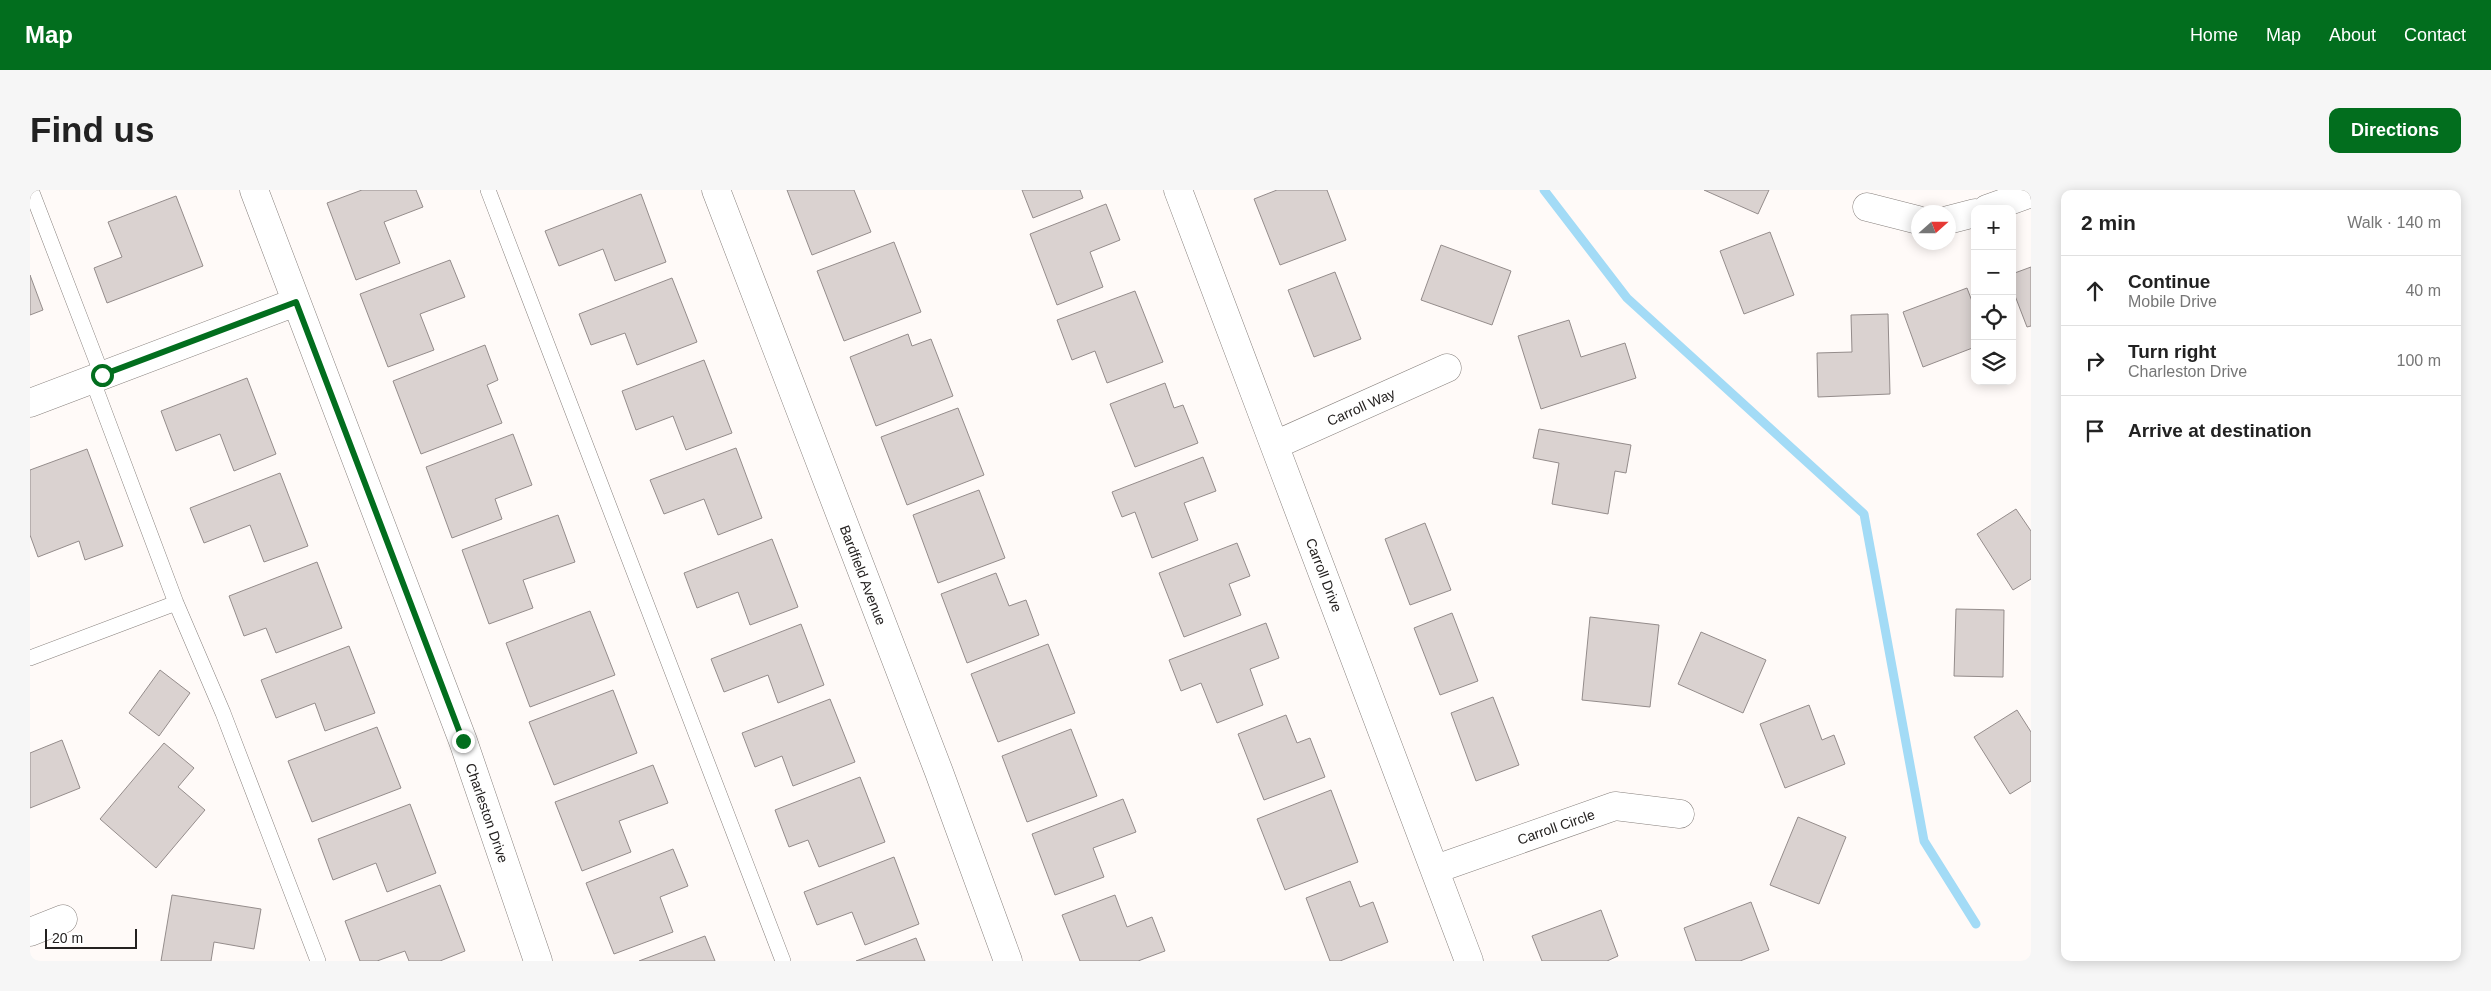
<!DOCTYPE html>
<meta charset="utf-8">
<style>
:root{--surface:#fff;--page:#f6f6f6;--text:#222;--muted:#767676;--line:#e0e0e0;--accent:#026e1e}
body{margin:0;font-family:Helvetica,sans-serif;background:var(--page);color:var(--text)}
.controls{position:absolute;right:15px;top:15px;display:grid;overflow:hidden;border-radius:10px;box-shadow:0 2px 12px #0003}
.controls button{width:45px;height:45px;display:grid;place-items:center;padding:0;border:0;border-bottom:1px solid var(--line);background:var(--surface);color:var(--text);font:25px sans-serif}
.compass{position:absolute;left:1881px;top:15px;width:45px;height:45px;border-radius:50%;background:var(--surface);box-shadow:0 2px 12px #0003;rotate:69deg}
.scale{position:absolute;left:15px;bottom:12px;width:92px;box-sizing:border-box;padding-left:5px;border:2px solid #242120;border-top:0;font-size:14px;line-height:18px;white-space:nowrap;color:#242120;-webkit-text-stroke:4px #fff;paint-order:stroke}
.stop{position:absolute;width:15px;height:15px;margin:-11px;border:4px solid #026e1e;border-radius:50%;background:#fff}
.stop.end{background:#026e1e;border-color:#fff;box-shadow:0 1px 5px #0008}
.list{margin:0;padding:0;list-style:none}
h2{display:flex;justify-content:space-between;align-items:center;height:65px;margin:0;padding:0 20px;font-size:21px}
h2 small{font-size:16px;font-weight:400;color:var(--muted)}
.list li{display:grid;grid-template-columns:32px 1fr auto;gap:15px;align-items:center;box-sizing:border-box;height:70px;padding:0 20px;border-top:1px solid var(--line)}
.list b{display:block;font-size:19px;white-space:nowrap}
.list p{margin:0;font-size:16px;white-space:nowrap;color:var(--muted)}
.list em{font-size:16px;font-style:normal;color:var(--muted)}
.icon{flex:none;width:28px;height:28px;fill:none;stroke:currentColor;stroke-width:2;stroke-linecap:round;stroke-linejoin:round}
.map{position:relative;flex:none;width:2001px;height:771px;overflow:hidden;border-radius:10px}
header{display:flex;align-items:center;gap:30px;box-sizing:border-box;height:70px;padding:0 25px;background:var(--accent);color:#fff}
header strong{font-size:24px}
nav{display:flex;gap:28px;margin-inline-start:auto;font-size:18px}
.intro{display:flex;align-items:center;justify-content:space-between;box-sizing:border-box;height:120px;padding:0 30px}
h1{margin:0;font-size:35px}
.button{padding:12px 22px;border-radius:10px;background:var(--accent);color:#fff;font-size:18px;font-weight:700}
main{display:flex;gap:30px;padding:0 30px}
aside{flex:1;background:var(--surface);border-radius:10px;box-shadow:0 2px 12px #0003}
.map>svg:first-child{display:block}
</style>
<header>
<strong>Map</strong>
<nav><a>Home</a><a>Map</a><a>About</a><a>Contact</a></nav>
</header>
<div class="intro"><h1>Find us</h1><a class="button">Directions</a></div>
<main>
<div class="map">
<svg width="2001" height="771" viewBox="0 0 2001 771">
<rect width="100%" height="100%" fill="#fffaf8"/>
<g fill="none" stroke-linecap="round" stroke-linejoin="round">
<path stroke="#a3dbf6" stroke-width="9" d="M1514 0 1597 108 1834 324 1894 651 1946 734"/>
</g>
<path fill="#dad2d0" stroke="#948c8b" d="M332 0H386L393 17 354 32 370 73 326 90 297 13Z
M757 0H824L841 42 782 65Z
M992 0H1050L1053 8 1003 28Z
M1247 0H1297L1316 50 1250 75 1224 9Z
M1674 0H1739L1728 24Z
M611 4 636 72 585 91 573 59 529 76 515 41Z
M146 6 173 76 77 113 64 78 92 67 78 32Z
M1076 14 1090 50 1060 62 1073 97 1027 115 1000 44Z
M1740 42 1764 105 1714 124 1690 61Z
M864 52 891 122 814 151 787 81Z
M1411 55 1481 81 1462 135 1391 110Z
M420 70 435 107 390 124 404 160 358 177 330 104Z
M2001 77V136L1997 137 1982 98V84Z
M1305 82 1331 149 1284 167 1258 100Z
M0 85 13 120 0 125Z
M642 88 667 152 607 175 595 143 561 155 549 124Z
M1937 98 1945 119V157L1893 177 1873 122Z
M1105 101 1133 172 1077 193 1065 161 1042 170 1027 130Z
M1858 124 1860 204 1788 207 1787 163 1822 162 1821 125Z
M1539 130 1551 167 1595 153 1606 188 1511 219 1488 146Z
M878 144 882 156 901 149 923 206 846 236 820 167Z
M455 155 468 190 457 195 472 233 391 264 363 191Z
M674 170 702 243 656 260 643 226 606 240 592 201Z
M217 188 246 264 204 281 190 244 146 261 131 221Z
M1135 193 1144 218 1153 215 1168 253 1105 277 1080 214Z
M928 218 954 285 877 315 851 247Z
M1509 239 1601 255 1596 283 1585 281 1578 324 1522 314 1529 273 1503 268Z
M483 244 502 295 465 309 472 329 422 348 396 277Z
M706 258 732 328 688 345 674 309 634 324 620 290Z
M57 259 93 356 55 370 49 351 8 367 0 345V280Z
M1173 267 1186 301 1154 313 1168 350 1122 368 1105 322 1092 327 1082 302Z
M250 283 278 356 234 372 220 335 174 353 160 318Z
M949 300 975 368 908 393 883 325Z
M1986 319 2001 341V389L1983 400 1947 344Z
M528 325 545 372 493 390 503 418 459 434 432 360Z
M1395 333 1421 400 1380 415 1355 349Z
M742 349 768 417 720 435 708 402 667 418 654 383Z
M1207 353 1220 386 1199 394 1211 425 1154 447 1129 383Z
M287 372 312 438 246 463 236 438 214 446 199 406Z
M966 383 979 416 996 410 1009 445 937 473 911 404Z
M1926 419 1974 420 1973 487 1924 486Z
M560 421 585 485 500 517 476 453Z
M1422 423 1448 491 1410 505 1384 438Z
M1560 427 1629 435 1620 517 1552 510Z
M1236 433 1249 468 1220 479 1233 515 1187 533 1171 493 1151 501 1139 470Z
M771 434 794 495 748 513 738 485 694 502 681 469Z
M1671 442 1736 470 1713 523 1648 494Z
M1018 454 1045 523 968 552 941 484Z
M319 456 345 523 295 541 285 513 246 528 231 490Z
M130 480 160 503 129 546 99 523Z
M583 500 607 563 524 595 499 532Z
M1463 507 1489 575 1446 591 1421 523Z
M800 509 825 572 763 596 752 566 725 577 712 543Z
M1779 515 1792 550 1804 545 1815 574 1755 598 1730 534Z
M1987 520 2001 542V591L1980 604 1944 547Z
M1256 525 1267 553 1280 548 1295 587 1234 610 1208 544Z
M347 537 371 598 282 632 258 571Z
M1041 539 1067 606 997 632 972 566Z
M32 550 50 598 0 618V563Z
M134 553 164 578 148 597 175 620 126 678 70 629Z
M623 575 638 613 589 631 601 662 552 681 525 612Z
M830 587 855 652 789 677 778 650 759 657 745 620Z
M1301 600 1328 672 1255 700 1227 629Z
M1093 609 1106 642 1063 658 1074 687 1025 705 1002 644Z
M380 614 406 683 357 702 346 673 303 690 288 649Z
M1768 627 1816 647 1789 714 1740 695Z
M643 659 658 696 630 707 643 742 584 764 556 693Z
M864 667 889 734 835 755 822 722 787 735 774 702Z
M1320 691 1330 717 1343 712 1358 752 1310 771H1300L1276 708Z
M410 695 435 761 410 771H379L375 761 347 771H330L315 731Z
M142 705 231 719 224 759 184 752 181 771H131Z
M1085 705 1097 737 1122 727 1135 761 1108 771H1050L1032 725Z
M1721 712 1739 760 1710 771H1666L1654 738Z
M1571 720 1588 766 1577 771H1512L1502 746Z
M675 746 685 771H609Z
M886 748 895 771H826Z"/>
<g fill="none" stroke-linecap="round" stroke-linejoin="round">
<defs>
<path id="service" d="M1 0 72 185
M458 0 753 771
M62 189 146 413 193 523 288 771
M0 468 146 413"/>
<path id="minor" d="M224 0 433 551 508 771
M1148 0 1439 771
M1837 17 1888 30
M1957 19 2001 3
M1918 30 1945 23
M0 213 266 112
M1245 255 1417 178
M1406 679 1585 616 1650 624
M0 742 33 729"/>
<path id="tertiary" d="M686 0 909 582 978 771"/>
</defs>
<use href="#service" stroke="#87807d" stroke-width="16"/>
<use href="#minor" stroke="#87807d" stroke-width="29"/>
<use href="#tertiary" stroke="#87807d" stroke-width="29"/>
<use href="#service" stroke="#fff" stroke-width="15"/>
<use href="#minor" stroke="#fff" stroke-width="28"/>
<use href="#tertiary" stroke="#fff" stroke-width="28"/>
</g>
<g fill="none" stroke-linecap="round" stroke-linejoin="round">
<path stroke="#026e1e" stroke-width="6" d="M72 185 266 112 433 551"/>
</g>
<g text-anchor="middle" stroke-width="4" stroke-linejoin="round" paint-order="stroke">
<g font-size="14" fill="#242120" stroke="#fff">
<text transform="translate(1331 217) rotate(-24)" y="5">Carroll Way</text>
<text transform="translate(833 385) rotate(69)" y="5">Bardfield Avenue</text>
<text transform="translate(1294 385) rotate(69)" y="5">Carroll Drive</text>
<text transform="translate(457 623) rotate(71)" y="5">Charleston Drive</text>
<text transform="translate(1526 637) rotate(-19)" y="5">Carroll Circle</text>
</g>
</g>
</svg>
<div class="controls">
<button>+</button>
<button>−</button>
<button><svg class="icon" aria-label="locate" viewBox="0 0 24 24"><circle cx="12" cy="12" r="6"/><path d="M12 2v4M12 18v4M2 12h4M18 12h4"/></svg></button>
<button><svg class="icon" aria-label="layers" viewBox="0 0 24 24"><path d="M12 4l9 5-9 5-9-5zM3 14l9 5 9-5"/></svg></button>
</div>
<svg class="compass" viewBox="-18 -18 36 36"><path d="M0-13l5 13h-10z" fill="#e53935"/><path d="M0 13l5-13h-10z" fill="#767676"/></svg>
<div class="scale">20 m</div>
<div class="stop" style="left:72px;top:185px"></div>
<div class="stop end" style="left:433px;top:551px"></div>
</div>
<aside>
<h2>2 min<small>Walk · 140 m</small></h2>
<ul class="list">
<li><svg class="icon" aria-label="ahead" viewBox="0 0 24 24"><path d="M12 20V5M6 11l6-6 6 6"/></svg><div><b>Continue</b><p>Mobile Drive</p></div><em>40 m</em></li>
<li><svg class="icon" aria-label="right" viewBox="0 0 24 24"><path d="M7 20v-9h11M14 6l5 5-5 5"/></svg><div><b>Turn right</b><p>Charleston Drive</p></div><em>100 m</em></li>
<li><svg class="icon" aria-label="arrive" viewBox="0 0 24 24"><path d="M6 21V4h12l-3 4 3 4H6"/></svg><div><b>Arrive at destination</b></div></li>
</ul>
</aside>
</main>
